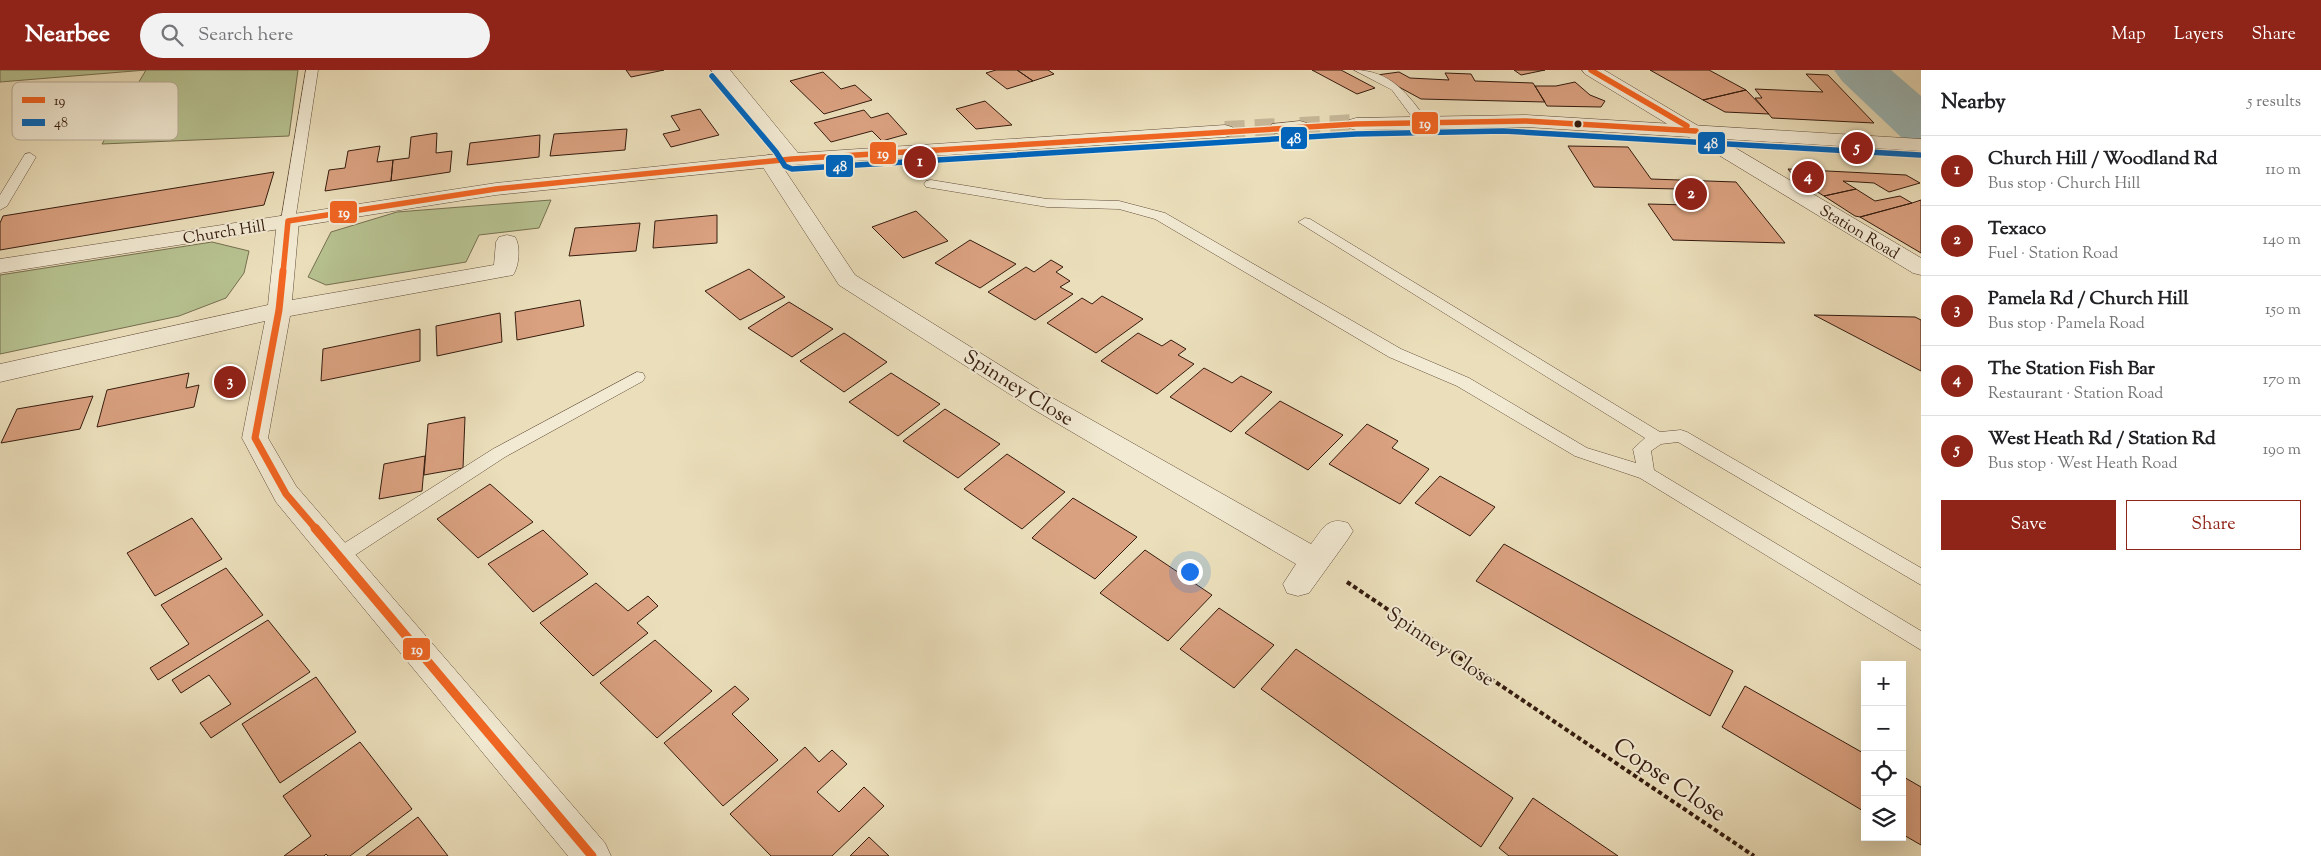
<!DOCTYPE html>
<meta charset="utf-8">
<style>
:root{--surface:#fff;--page:#f2f2f2;--text:#202124;--muted:#757577;--line:#e0e0e0;--accent:#8f2418}
body{margin:0;font-family:"Sorts Mill Goudy",serif;background:var(--page);color:var(--text)}
.controls{position:absolute;right:15px;bottom:15px;display:grid;overflow:hidden;border-radius:0px;box-shadow:0 5px 20px #0002}
.controls button{width:45px;height:45px;display:grid;place-items:center;padding:0;border:0;border-bottom:1px solid var(--line);background:var(--surface);color:var(--text);font:25px sans-serif}
.you{position:absolute;left:1189px;top:501px;width:18px;height:18px;margin:-12px;border:4px solid #fff;border-radius:50%;background:#1a73e8;box-shadow:0 0 0 8px #1a73e833}
.badge{display:grid;place-items:center;width:32px;height:32px;border-radius:50%;background:var(--accent);color:#fff;font-size:16px;font-weight:700}
.pin{position:absolute;translate:-50% -50%;border:2px solid #fff;box-shadow:0 1px 5px #0006}
.list{margin:0;padding:0;list-style:none}
h2{display:flex;justify-content:space-between;align-items:center;height:65px;margin:0;padding:0 20px;font-size:21px}
h2 small{font-size:16px;font-weight:400;color:var(--muted)}
.list li{display:grid;grid-template-columns:32px 1fr auto;gap:15px;align-items:center;box-sizing:border-box;height:70px;padding:0 20px;border-top:1px solid var(--line)}
.list b{display:block;font-size:19px;white-space:nowrap}
.list p{margin:0;font-size:16px;white-space:nowrap;color:var(--muted)}
.list em{font-size:16px;font-style:normal;color:var(--muted)}
.actions{display:flex;gap:10px;padding:15px 20px}
.actions a{flex:1;padding:11px 0;border:1px solid var(--accent);border-radius:0px;text-align:center;font-size:18px;color:var(--accent)}
.actions .main{background:var(--accent);color:#fff}
.icon{flex:none;width:28px;height:28px;fill:none;stroke:currentColor;stroke-width:2;stroke-linecap:round;stroke-linejoin:round}
.map{position:relative;flex:none;width:1921px;height:786px;overflow:hidden}
header{display:flex;align-items:center;gap:30px;box-sizing:border-box;height:70px;padding:0 25px;background:var(--accent);color:#fff}
header strong{font-size:24px}
nav{display:flex;gap:28px;margin-inline-start:auto;font-size:18px}
.search{width:350px;height:45px;background:var(--page);display:flex;align-items:center;gap:12px;box-sizing:border-box;padding:0 18px;border-radius:28px;color:var(--muted);font-size:19px}
main{display:flex}
aside{flex:1;background:var(--surface)}
.map>svg:first-child{display:block}
</style>
<header>
<strong>Nearbee</strong>
<div class="search"><svg class="icon" aria-label="search" viewBox="0 0 24 24"><circle cx="10" cy="10" r="6"/><path d="M15 15l6 6"/></svg>Search here</div>
<nav><a>Map</a><a>Layers</a><a>Share</a></nav>
</header>
<main>
<div class="map">
<svg width="1921" height="786" viewBox="0 0 1921 786">
<rect width="100%" height="100%" fill="#ebdfbb"/>
<filter id="stains"><feTurbulence type="fractalNoise" baseFrequency=".004" numOctaves="4"/><feColorMatrix values="0 0 0 0 .2 0 0 0 0 .09 0 0 0 0 .02 0 0 0 .5 -.17"/></filter>
<radialGradient id="worn" r=".72"><stop offset=".6" stop-color="#630" stop-opacity="0"/><stop offset="1" stop-color="#630" stop-opacity=".3"/></radialGradient>
<path fill="#b7c291" stroke="#766f50" d="M0 0H298L289 66 102 74 146 0 0 12Z
M551 130 539 158 479 165 466 192 326 215 308 207 331 162 397 142Z
M212 172 249 181 244 203 226 228 179 246 0 284V205Z"/>
<g fill="none" stroke-linecap="round" stroke-linejoin="round">
<path fill="#9dbaba" fill-rule="evenodd" d="M1834 0H1891L1921 26V72L1901 67 1842 11Z"/>
</g>
<path fill="#daa180" stroke="#351c0f" d="M626 0H664L631 7Z
M996 0H1017L1033 11 1007 19 986 3Z
M1017 0H1048L1054 4 1033 11Z
M1312 0H1341L1375 18 1357 24Z
M1514 0H1545L1521 5Z
M1650 0H1709L1746 20 1703 30Z
M823 2 841 19 855 15 872 30 824 44 790 11Z
M1399 2 1410 8 1449 10 1445 3 1471 4 1475 11 1533 13 1545 32 1421 29 1377 5Z
M1806 4 1828 5 1874 53 1772 48 1755 28H1762L1755 19 1823 22Z
M1575 12 1590 25 1605 31 1601 37 1547 36 1535 16H1556Z
M1746 20 1769 44 1725 42 1703 30Z
M985 31 1012 55 976 59 956 39Z
M700 39 719 65 671 77 663 64 680 60 671 46Z
M864 40 871 48 888 43 907 64 882 71 872 61 831 72 814 53Z
M627 59 625 80 550 86 554 64Z
M437 63 436 83 452 81 450 102 391 111 393 90 409 88 411 67Z
M540 65 539 87 467 95 470 73Z
M380 76 377 92 393 90 391 111 325 121 329 100 345 98 348 81Z
M1568 76 1628 77 1651 109 1736 112 1785 173 1673 170 1648 134 1689 135 1677 119 1594 117Z
M1788 99 1906 105 1920 113 1889 122 1874 113 1843 111 1856 119 1824 126 1795 108Z
M274 102 264 135 0 180V153L3 146Z
M1856 119 1875 131 1900 126 1912 133 1860 147 1855 146 1824 126Z
M1921 130V183L1860 147 1912 133Z
M916 141 948 171 903 188 872 157Z
M717 145V173L653 178 655 151Z
M640 153 636 181 569 186 575 158Z
M970 170 1016 194 980 218 935 193Z
M1051 190 1063 197 1056 202 1070 211 1060 217 1073 224 1035 250 988 222 1026 197 1034 202Z
M749 199 785 227 740 250 705 221Z
M1102 226 1143 249 1096 283 1047 253 1082 228 1092 234Z
M580 230 584 256 517 270 515 242Z
M789 232 833 259 792 287 748 258Z
M500 243 502 272 437 286 436 256Z
M1814 245 1915 247 1921 250V301Z
M420 259V291L321 311 323 279Z
M844 263 887 292 844 322 800 291Z
M1138 263 1162 276 1171 270 1186 279 1178 285 1194 294 1157 324 1101 291Z
M1204 298 1232 313 1241 306 1272 322 1231 362 1170 327Z
M189 303 186 318 199 315 194 337 97 357 107 320Z
M891 303 940 334 898 366 849 332Z
M93 326 80 359 1 373 17 339Z
M1280 331 1343 365 1308 400 1245 363Z
M945 339 1000 374 958 408 903 371Z
M465 347 463 398 424 405 428 354Z
M1367 354 1398 371 1392 378 1429 399 1400 434 1329 394Z
M1007 384 1065 422 1022 459 964 419Z
M425 386 422 421 379 429 384 394Z
M1440 406 1495 437 1470 466 1415 433Z
M490 414 533 452 478 488 437 449Z
M1073 428 1137 467 1095 509 1032 468Z
M192 448 222 489 155 526 127 483Z
M543 460 588 504 533 542 488 494Z
M1504 474 1733 601 1710 646 1476 511Z
M1145 480 1212 525 1168 571 1100 523Z
M226 498 263 545 158 610 150 598 189 574 161 535Z
M596 513 628 541 648 526 658 536 637 553 648 563 593 606 540 553Z
M1219 538 1274 575 1234 618 1180 579Z
M268 550 310 602 211 668 200 653 231 634 209 605 181 623 172 610Z
M655 570 712 621 657 668 600 613Z
M1296 579 1513 728 1481 777 1261 619Z
M316 607 356 662 280 713 242 654Z
M735 616 749 629 732 644 778 690 723 736 664 673Z
M1745 616 1865 684V742L1722 657Z
M360 672 412 739 350 786H328L326 784 324 786H284L311 766 283 726Z
M805 677 819 692 832 680 847 694 817 722 839 742 864 717 884 736 832 786H771L730 744Z
M1902 706 1921 717V775L1902 764Z
M1533 728 1618 786H1509L1499 778Z
M418 747 448 786H366Z
M869 767 889 786H850Z"/>
<g fill="none" stroke-linecap="round" stroke-linejoin="round">
<path stroke="#c7b899" stroke-width="20" stroke-dasharray="20 10" stroke-linecap="butt" d="M1300 57 1356 54
M1225 61 1279 58"/>
<defs>
<path id="service" d="M306 0H318L295 151 288 155 281 151Z
M1354 0C1391 0 1409 25 1428 52L1426 55H1418L1392 20Z
M30 83 36 87 7 136 0 140V125L25 84Z
M931 110 1047 129 1119 131 1165 143 1401 279 1469 308 1587 378 1636 393 1633 379 1645 368 1298 152 1305 148 1310 149 1660 362 1681 360 1687 362 1921 498V515L1678 372 1661 374 1651 381 1654 400 1921 561V580L1640 408 1575 386 1457 316 1389 287 1155 149 1119 139 1047 137 926 117 924 114 926 111Z
M637 302 643 303 645 307 643 311 505 387 346 491 339 493 332 491 330 486 332 481 493 379Z"/>
<path id="minor" d="M1582 0H1604L1921 188V205L1913 203 1585 4Z
M769 85 776 87 855 205 1051 327 1311 474C1323 459 1327 446 1348 453L1353 461 1348 469 1309 523 1298 526 1287 523 1283 514 1296 494 1033 339 839 215 759 91 762 87Z
M288 145 296 146 299 151 292 230 494 195 496 172 499 167 507 165 515 167C521 176 519 197 513 205L290 246 268 368 296 416 605 773 611 786H568L276 432 242 368 265 251 0 312V294L268 235 277 151 280 146Z"/>
<path id="tertiary" d="M711 0H730L798 83 1225 55 1232 57 1235 61 1232 65 1225 67 792 95 496 125 0 203V189L496 113 779 84Z
M1526 45 1921 69V81L1526 57 1356 60 1349 58 1346 54 1349 50 1356 48Z
M1300 51 1307 53 1310 57 1307 61 1279 64 1272 62 1269 58 1272 54Z"/>
</defs>
<use href="#service" stroke="#624d3a" stroke-width="1"/>
<use href="#minor" stroke="#624d3a" stroke-width="1"/>
<use href="#tertiary" stroke="#624d3a" stroke-width="1"/>
<path stroke="#351c0f" stroke-width="4" stroke-dasharray="4.5 3" stroke-linecap="butt" d="M1347 512 1754 786"/>
<use href="#service" fill="#f2ead3" fill-rule="evenodd"/>
<use href="#minor" fill="#f2ead3" fill-rule="evenodd"/>
<use href="#tertiary" fill="#f2ead3" fill-rule="evenodd"/>
<defs>
<path id="bus-1-far2" d="M1591 0 1687 56
M283 203 288 151 496 119 792 89 1356 54 1526 51 1696 61"/>
<path id="bus-1-far1" d="M283 201 279 240 255 368 286 424 316 459"/>
<path id="bus-1" d="M315 458 592 786"/>
<path id="bus-2" d="M712 6 776 82 785 96 792 99 1356 64 1503 61 1920 85"/>
</defs>
<use href="#bus-1-far2" stroke="#f2ead3" stroke-width="8"/>
<use href="#bus-1-far1" stroke="#f2ead3" stroke-width="11"/>
<use href="#bus-1" stroke="#f2ead3" stroke-width="12"/>
<use href="#bus-2" stroke="#f2ead3" stroke-width="8"/>
<use href="#bus-1-far2" stroke="#f26522" stroke-width="5.5"/>
<use href="#bus-1-far1" stroke="#f26522" stroke-width="7"/>
<use href="#bus-1" stroke="#f26522" stroke-width="9"/>
<use href="#bus-2" stroke="#0065bd" stroke-width="5.5"/>
</g>
<circle fill="#351c0f" stroke="#f2ead3" stroke-width="2" cx="1578" cy="54" r="4.5"/>
<g text-anchor="middle" stroke-width="4" stroke-linejoin="round" paint-order="stroke">
<g font-size="16" fill="#351c0f" stroke="#f2ead3">
<text transform="translate(224 161) rotate(-9)" y="6">Church Hill</text>
<text transform="translate(1860 161) rotate(31)" y="6">Station Road</text>
</g>
<g font-size="20" fill="#351c0f" stroke="#f2ead3">
<text transform="translate(1019 317) rotate(32)" y="7">Spinney Close</text>
<text transform="translate(1441 576) rotate(34)" y="7">Spinney Close</text>
</g>
<g font-size="24" fill="#351c0f" stroke="#f2ead3">
<text transform="translate(1670 709) rotate(34)" y="8">Copse Close</text>
</g>
</g>
<rect x="12" y="12" width="166" height="58" rx="8" fill="#f2ead3" stroke="#b9ac98" stroke-width="1"/>
<rect x="22" y="27" width="23" height="6" fill="#f26522"/>
<rect x="22" y="49" width="23" height="7" fill="#0065bd"/>
<g font-size="14" fill="#351c0f">
<text x="54" y="35">19</text>
<text x="54" y="57">48</text>
</g>
<g stroke="#f2ead3" stroke-width="2">
<rect x="1411" y="41" width="28" height="24" rx="5" fill="#f26522"/>
<rect x="1280" y="56" width="28" height="24" rx="5" fill="#0065bd"/>
<rect x="1697" y="61" width="29" height="24" rx="5" fill="#0065bd"/>
<rect x="869" y="71" width="28" height="24" rx="5" fill="#f26522"/>
<rect x="825" y="84" width="29" height="24" rx="5" fill="#0065bd"/>
<rect x="329" y="130" width="29" height="24" rx="5" fill="#f26522"/>
<rect x="402" y="567" width="29" height="24" rx="5" fill="#f26522"/>
</g>
<g font-size="14" text-anchor="middle" font-weight="bold" fill="#fff">
<text x="1425" y="58">19</text>
<text x="1294" y="73">48</text>
<text x="1711" y="78">48</text>
<text x="883" y="88">19</text>
<text x="840" y="101">48</text>
<text x="344" y="147">19</text>
<text x="417" y="584">19</text>
</g>
<rect width="100%" height="100%" filter="url(#stains)"/>
<rect width="100%" height="100%" fill="url(#worn)"/>
</svg>
<div class="controls">
<button>+</button>
<button>−</button>
<button><svg class="icon" aria-label="locate" viewBox="0 0 24 24"><circle cx="12" cy="12" r="6"/><path d="M12 2v4M12 18v4M2 12h4M18 12h4"/></svg></button>
<button><svg class="icon" aria-label="layers" viewBox="0 0 24 24"><path d="M12 4l9 5-9 5-9-5zM3 14l9 5 9-5"/></svg></button>
</div>
<div class="you"></div>
<div class="pin badge" style="left:920px;top:92px">1</div>
<div class="pin badge" style="left:1691px;top:124px">2</div>
<div class="pin badge" style="left:230px;top:312px">3</div>
<div class="pin badge" style="left:1808px;top:107px">4</div>
<div class="pin badge" style="left:1857px;top:78px">5</div>
</div>
<aside>
<h2>Nearby<small>5 results</small></h2>
<ul class="list">
<li><span class="badge">1</span><div><b>Church Hill / Woodland Rd</b><p>Bus stop · Church Hill</p></div><em>110 m</em></li>
<li><span class="badge">2</span><div><b>Texaco</b><p>Fuel · Station Road</p></div><em>140 m</em></li>
<li><span class="badge">3</span><div><b>Pamela Rd / Church Hill</b><p>Bus stop · Pamela Road</p></div><em>150 m</em></li>
<li><span class="badge">4</span><div><b>The Station Fish Bar</b><p>Restaurant · Station Road</p></div><em>170 m</em></li>
<li><span class="badge">5</span><div><b>West Heath Rd / Station Rd</b><p>Bus stop · West Heath Road</p></div><em>190 m</em></li>
</ul>
<div class="actions"><a class="main">Save</a><a>Share</a></div>
</aside>
</main>
